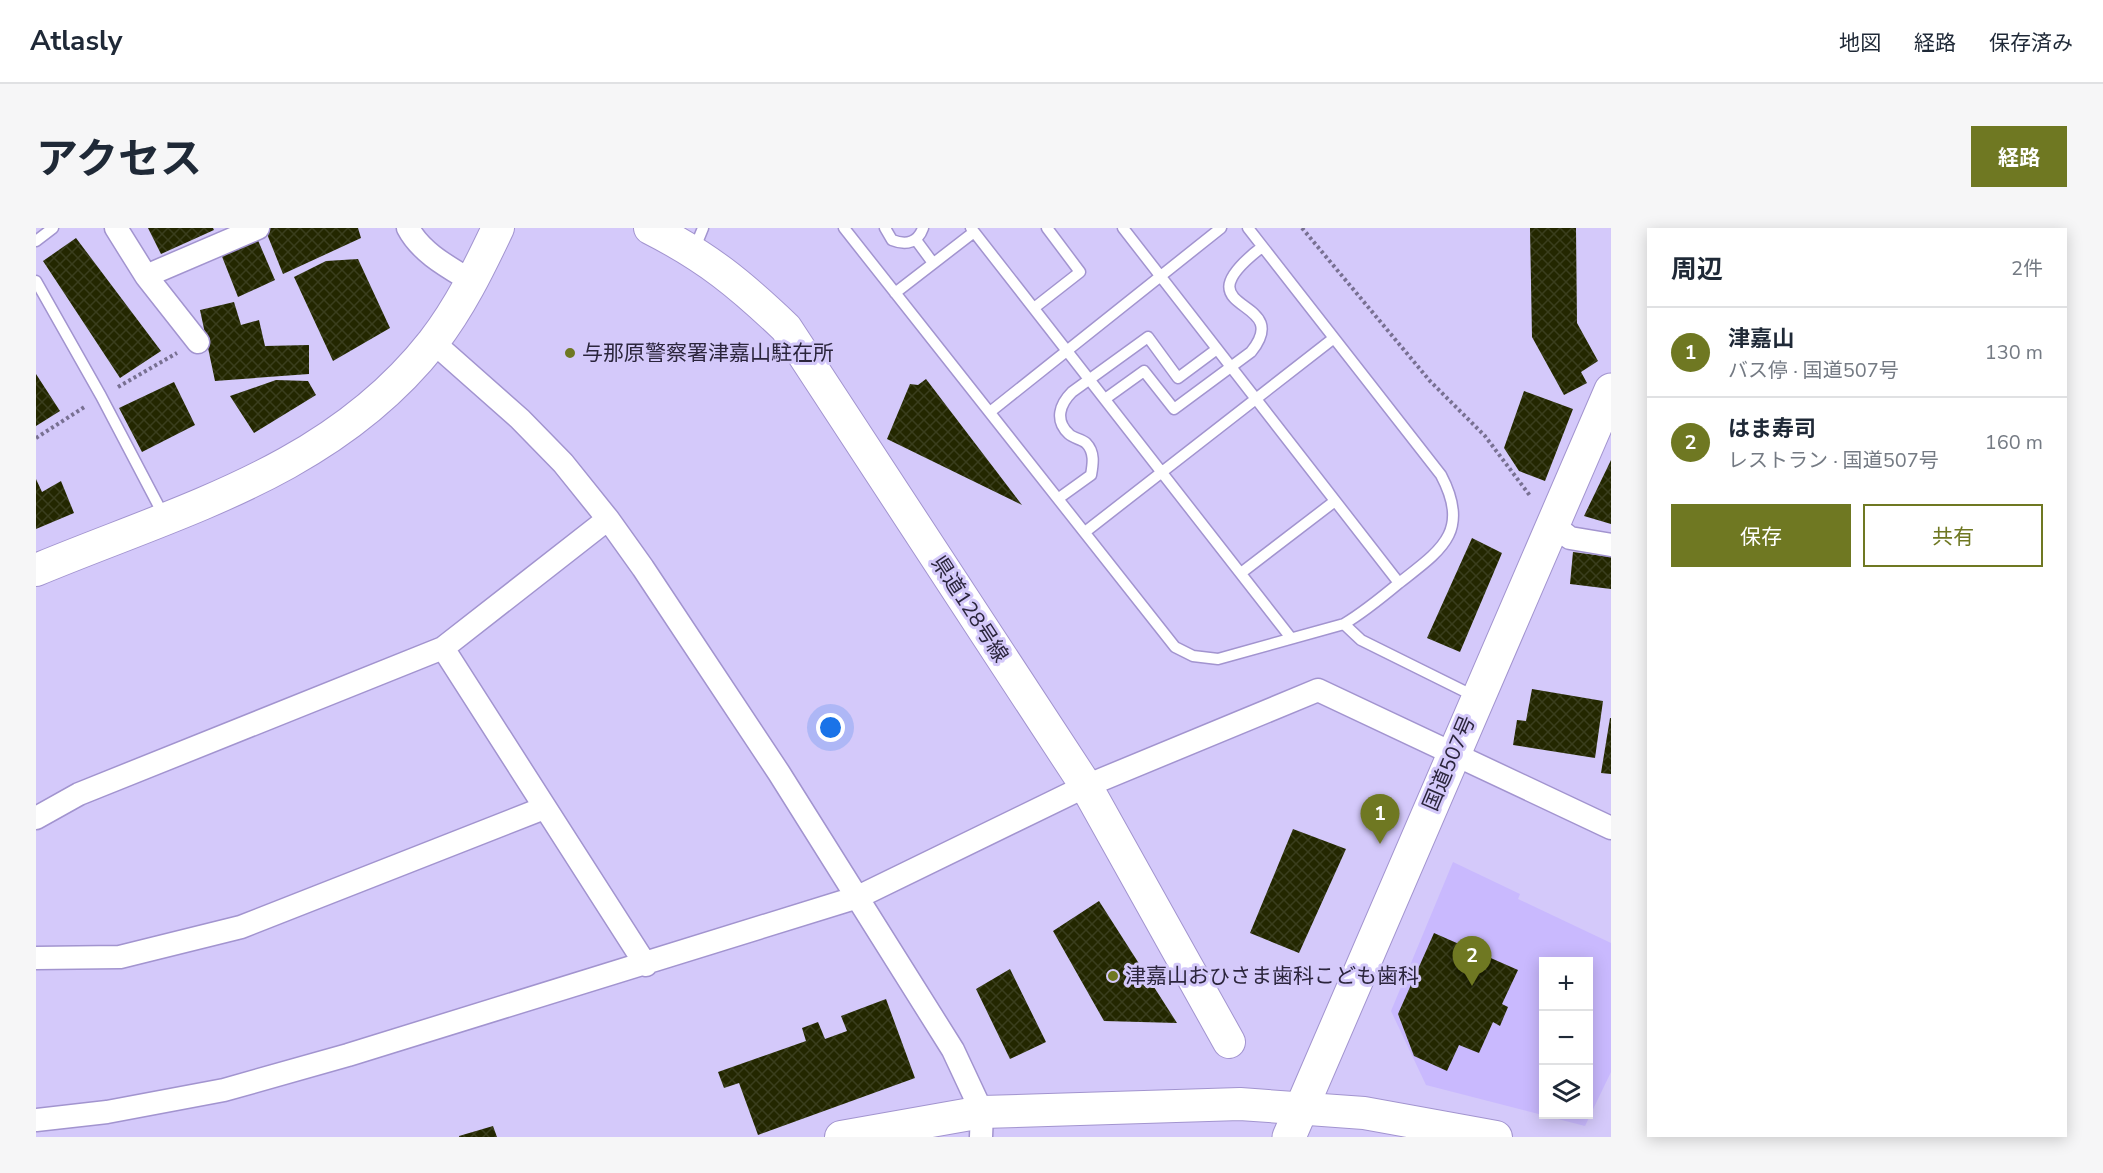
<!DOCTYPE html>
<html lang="ja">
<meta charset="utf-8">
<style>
:root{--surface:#fff;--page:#f6f6f7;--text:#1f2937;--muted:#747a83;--line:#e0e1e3;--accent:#6f7822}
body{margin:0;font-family:"Nunito Sans","Noto Sans JP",sans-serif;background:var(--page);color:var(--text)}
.controls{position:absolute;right:18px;bottom:18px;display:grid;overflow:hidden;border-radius:0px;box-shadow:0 3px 15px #0003}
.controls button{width:54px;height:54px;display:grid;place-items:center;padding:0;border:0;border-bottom:2px solid var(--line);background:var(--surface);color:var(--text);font:30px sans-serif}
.you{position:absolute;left:795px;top:500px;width:21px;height:21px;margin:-15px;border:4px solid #fff;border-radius:50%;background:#1a73e8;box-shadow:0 0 0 9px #1a73e833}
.badge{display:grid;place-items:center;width:39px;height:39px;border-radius:50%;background:var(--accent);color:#fff;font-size:20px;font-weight:700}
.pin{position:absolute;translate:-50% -50px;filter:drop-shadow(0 2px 3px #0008)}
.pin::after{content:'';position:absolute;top:32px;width:21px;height:18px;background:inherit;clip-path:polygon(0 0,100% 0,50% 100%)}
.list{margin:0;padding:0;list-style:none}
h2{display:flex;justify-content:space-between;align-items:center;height:78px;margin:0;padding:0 24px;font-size:26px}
h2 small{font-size:20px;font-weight:400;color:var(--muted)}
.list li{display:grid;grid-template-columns:39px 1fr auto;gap:18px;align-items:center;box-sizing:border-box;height:90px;padding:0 24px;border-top:2px solid var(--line)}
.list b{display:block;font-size:22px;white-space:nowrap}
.list p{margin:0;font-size:20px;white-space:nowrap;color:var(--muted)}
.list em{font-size:20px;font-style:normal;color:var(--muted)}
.actions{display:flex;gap:12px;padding:18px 24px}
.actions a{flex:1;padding:14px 0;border:2px solid var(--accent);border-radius:0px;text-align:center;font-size:21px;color:var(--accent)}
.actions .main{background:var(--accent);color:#fff}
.icon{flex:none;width:33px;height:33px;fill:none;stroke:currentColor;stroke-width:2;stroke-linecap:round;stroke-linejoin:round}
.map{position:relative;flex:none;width:1575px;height:909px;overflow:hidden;border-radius:0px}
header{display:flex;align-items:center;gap:36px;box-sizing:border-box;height:84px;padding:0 30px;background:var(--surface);border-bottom:2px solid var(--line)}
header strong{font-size:28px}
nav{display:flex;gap:33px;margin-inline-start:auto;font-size:21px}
.intro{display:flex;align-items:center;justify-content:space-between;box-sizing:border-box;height:144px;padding:0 36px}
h1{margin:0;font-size:42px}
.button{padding:15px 27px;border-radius:0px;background:var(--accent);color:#fff;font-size:21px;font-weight:700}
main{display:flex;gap:36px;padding:0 36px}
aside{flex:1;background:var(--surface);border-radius:0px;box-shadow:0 3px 15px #0003}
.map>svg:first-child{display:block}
</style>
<header>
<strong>Atlasly</strong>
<nav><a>地図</a><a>経路</a><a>保存済み</a></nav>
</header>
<div class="intro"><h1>アクセス</h1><a class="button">経路</a></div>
<main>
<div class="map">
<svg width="1575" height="909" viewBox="0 0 1575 909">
<defs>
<pattern id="building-cross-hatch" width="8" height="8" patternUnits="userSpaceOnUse" patternTransform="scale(1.5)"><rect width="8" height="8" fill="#232700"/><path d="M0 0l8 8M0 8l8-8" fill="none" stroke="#3a3e1d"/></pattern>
</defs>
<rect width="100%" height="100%" fill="#d4c9fa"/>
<path fill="#c9b9fe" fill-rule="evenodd" d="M1417 634 1484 666 1482 671 1575 715V844L1549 898 1390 857 1355 783ZM1508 734H1552V886H1508Z"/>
<path fill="url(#building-cross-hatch)" d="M112 0H177L178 2 125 26Z
M232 0H322L325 10 247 46 229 1Z
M1494 0H1540L1541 95 1562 133 1545 144 1551 155 1528 167 1496 109Z
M40 10 125 123 84 150 7 33Z
M221 10 239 52 202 69 185 26Z
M322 31 354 100 297 133 258 49 290 33Z
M198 74 205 97 223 92 229 118 273 117V146L179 153 164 82Z
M0 146 24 183 0 198Z
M890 151 986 277 851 211 874 156 882 157Z
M240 152 272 153 280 167 218 205 194 168Z
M138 154 159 197 106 224 83 180Z
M1488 163 1537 181 1509 253 1483 243 1468 220Z
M1575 232V296L1548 288Z
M0 251 6 264 25 253 38 285 0 301Z
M1436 310 1466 325 1424 424 1391 410Z
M1537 324 1575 329V361L1534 356Z
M1496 461 1567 473 1559 530 1477 517 1481 492 1490 493Z
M1574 490H1575V546L1565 545Z
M1257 601 1310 621 1263 725 1214 705Z
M1063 673 1141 795 1068 793 1017 703Z
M1398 705 1482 742 1466 776 1472 779 1464 798 1457 794 1443 825 1423 817 1411 843 1378 828 1362 786Z
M974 741 1010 814 974 831 940 761Z
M850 771 879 850 722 907 703 855 688 860 682 844 770 813 766 800 782 794 789 811 811 803 805 788Z
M457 898 461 909H423V908Z"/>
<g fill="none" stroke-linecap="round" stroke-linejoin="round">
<defs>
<path id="lane" d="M808 0 1139 419 1157 428 1182 431 1308 396C1328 384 1345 370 1363 355 1405 322 1435 304 1405 247L1212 0
M849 0 856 12C871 18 882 14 887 0
M935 0 1255 410
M1087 0 1363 355
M880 12 897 35
M0 13 17 0
M658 22 667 0
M0 53 65 168 129 290
M859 65 938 4
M998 80 1044 44 1011 0
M1069 171 1108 143 1138 181 1215 124C1261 67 1138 87 1226 19
M954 184 1185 0
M1023 270 1055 247C1057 236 1059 224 1050 215 1045 211 1037 210 1033 206 1018 192 1024 176 1036 164L1112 109 1142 150 1181 121
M1049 304 1298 110
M1205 345 1299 273
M1308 396 1325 412 1438 468"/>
<path id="street" d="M80 0 110 48 222 0
M372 0C385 25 414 40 437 54
M110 48 162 114
M397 114 484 191 527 235 572 291 607 340 743 545 917 822 946 884 945 909
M572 291 407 420 610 737
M1516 296 1534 310 1575 317
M0 590 43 566 407 420
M0 730 84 729 205 699 508 580
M0 892 71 884 188 862 312 827 822 669 1050 558 1282 462 1575 600"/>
<path id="secondary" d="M614 0C671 29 704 56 750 100L1050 558 1193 814
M0 342C144 282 296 243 397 114 424 79 443 40 462 0
M805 909 946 884 1204 876 1328 885 1460 909"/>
<path id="highway" d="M1253 909 1575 162"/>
</defs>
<use href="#lane" stroke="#a294cf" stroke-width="13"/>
<use href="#street" stroke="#a294cf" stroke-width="25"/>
<use href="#secondary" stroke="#a294cf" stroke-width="34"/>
<use href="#highway" stroke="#a294cf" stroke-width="35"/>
<path stroke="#787092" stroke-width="4" stroke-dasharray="3 3" stroke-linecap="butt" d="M1266 0 1394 153 1449 208 1495 269
M82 159 141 125
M0 210 50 178"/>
<use href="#lane" stroke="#fff" stroke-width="10"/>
<use href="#street" stroke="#fff" stroke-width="22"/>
<use href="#secondary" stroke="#fff" stroke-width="32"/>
<use href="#highway" stroke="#fff" stroke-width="33"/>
</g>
<g fill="#6f7822" stroke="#d4c9fa" stroke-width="2">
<circle cx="534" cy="125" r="6"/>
<circle cx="1077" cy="748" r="6"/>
</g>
<g text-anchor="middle" stroke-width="6" stroke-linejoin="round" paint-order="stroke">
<g font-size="21" fill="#2b253c" stroke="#d4c9fa" text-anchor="start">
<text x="546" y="132">与那原警察署津嘉山駐在所</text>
<text x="1089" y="755">津嘉山おひさま歯科こども歯科</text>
</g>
<g font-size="21" fill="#2b253c" stroke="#d4c9fa">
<text transform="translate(934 381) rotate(57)" y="7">県道128号線</text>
<text transform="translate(1413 535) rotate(-67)" y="7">国道507号</text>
</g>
</g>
</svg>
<div class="controls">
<button>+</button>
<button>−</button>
<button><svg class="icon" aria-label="layers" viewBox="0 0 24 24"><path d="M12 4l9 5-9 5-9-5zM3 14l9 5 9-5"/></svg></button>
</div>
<div class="you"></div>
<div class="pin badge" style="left:1344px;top:616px">1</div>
<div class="pin badge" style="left:1436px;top:758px">2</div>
</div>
<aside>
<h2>周辺<small>2件</small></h2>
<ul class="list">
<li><span class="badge">1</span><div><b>津嘉山</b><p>バス停 · 国道507号</p></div><em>130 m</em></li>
<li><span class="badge">2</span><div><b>はま寿司</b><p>レストラン · 国道507号</p></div><em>160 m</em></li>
</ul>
<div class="actions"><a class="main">保存</a><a>共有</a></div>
</aside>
</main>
